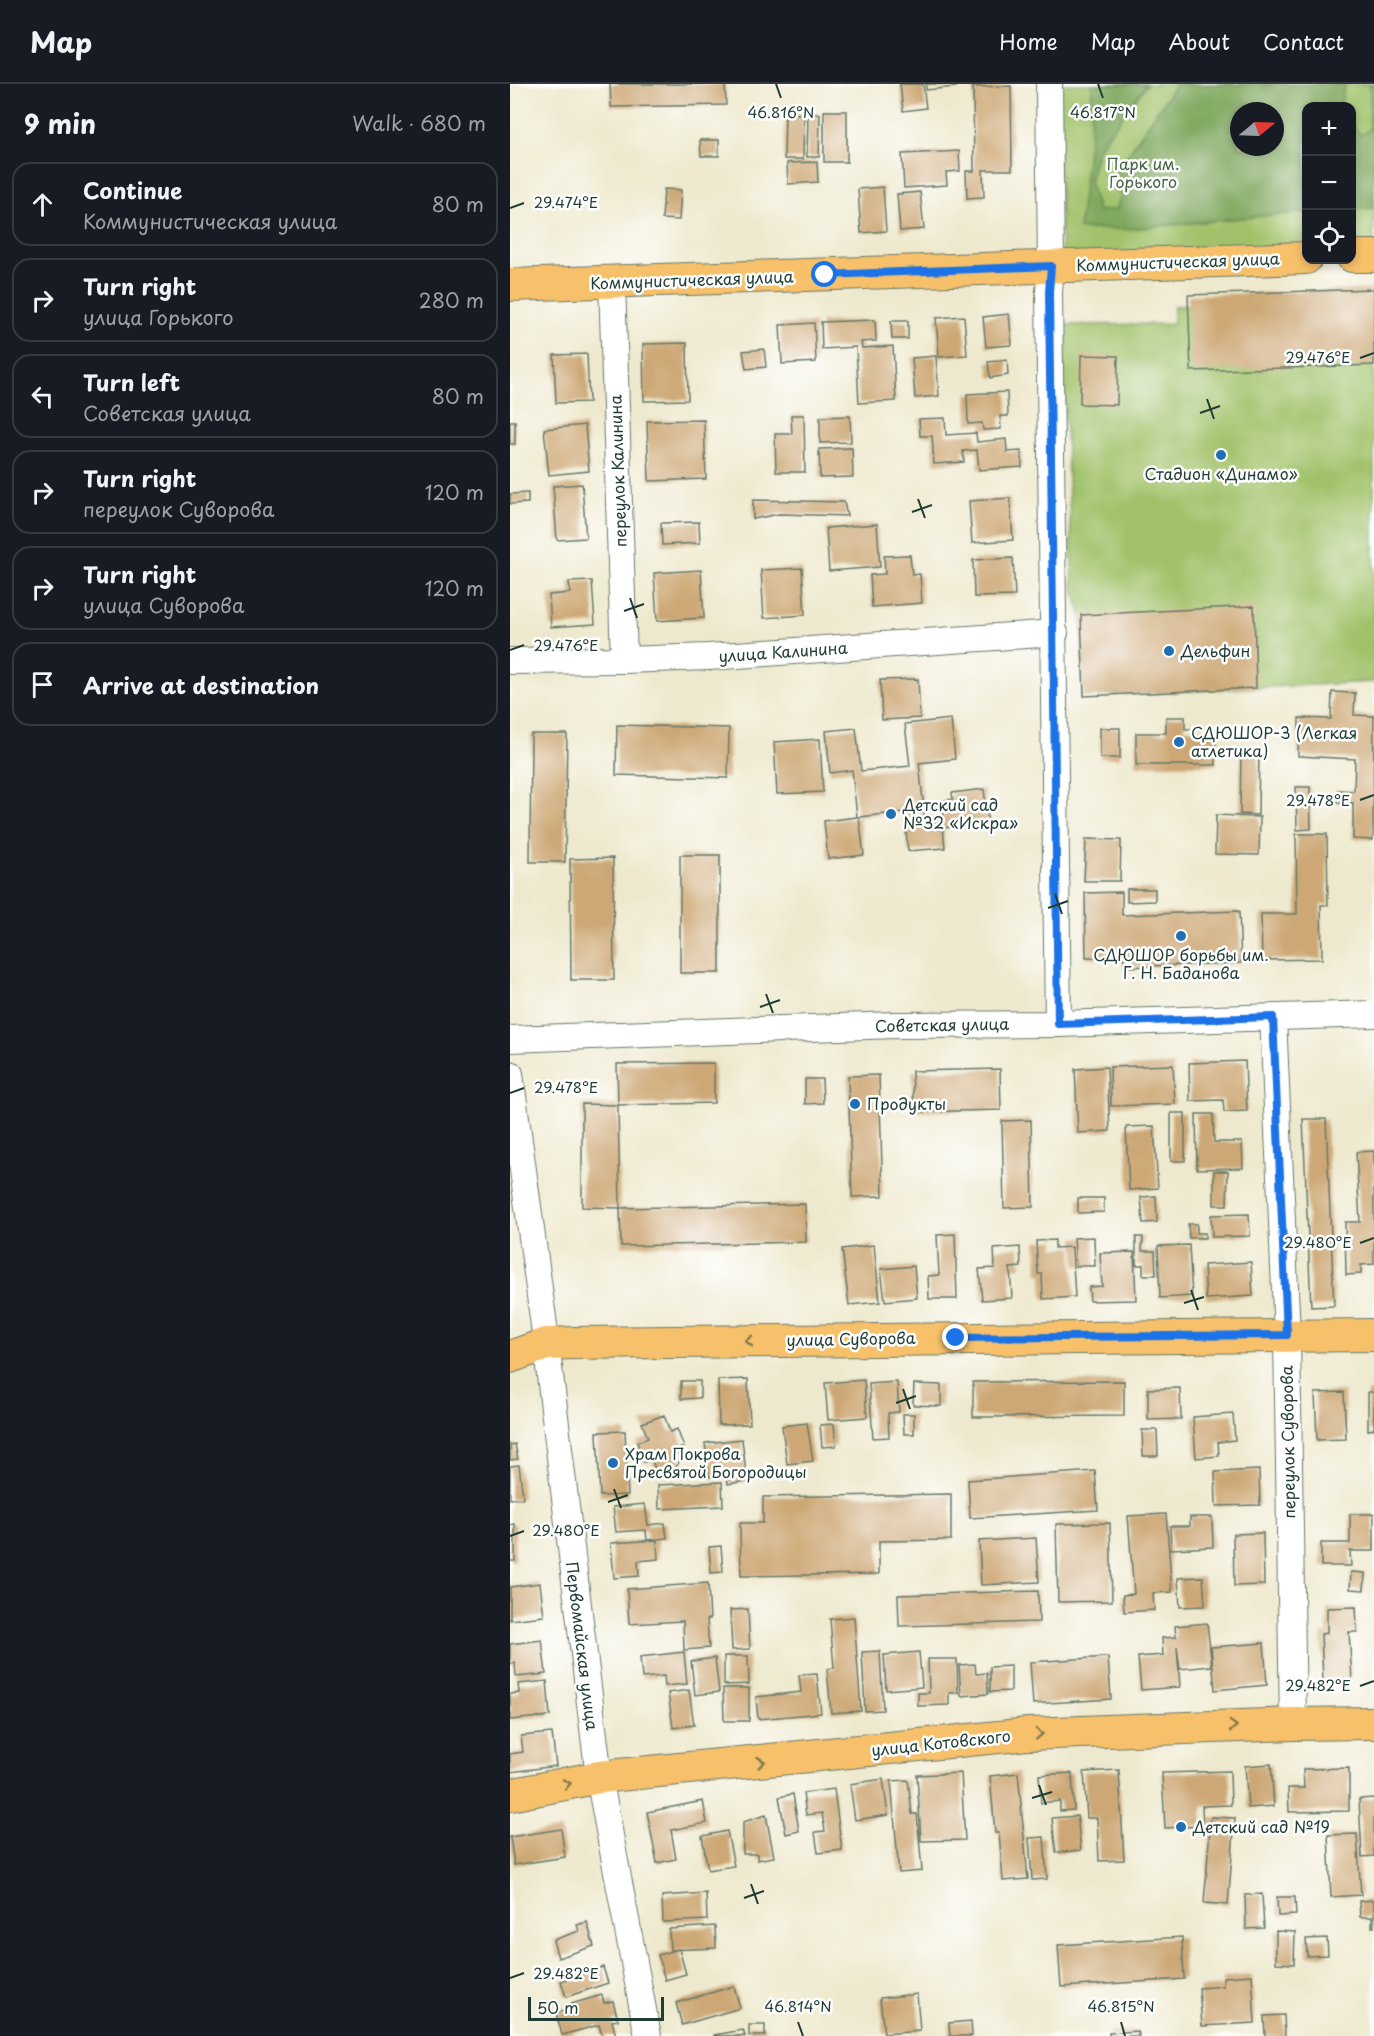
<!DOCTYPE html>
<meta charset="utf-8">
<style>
:root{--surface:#171b24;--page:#242831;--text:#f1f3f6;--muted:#9ea1a6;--line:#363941}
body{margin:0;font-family:"Playpen Sans",sans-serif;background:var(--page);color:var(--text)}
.controls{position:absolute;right:18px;top:18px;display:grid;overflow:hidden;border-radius:12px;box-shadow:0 3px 9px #0003}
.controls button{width:54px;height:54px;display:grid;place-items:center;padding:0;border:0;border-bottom:2px solid var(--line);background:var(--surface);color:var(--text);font:30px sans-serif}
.compass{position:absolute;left:720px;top:18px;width:54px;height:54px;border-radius:50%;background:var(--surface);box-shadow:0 3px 9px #0003;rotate:71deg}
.scale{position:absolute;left:18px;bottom:15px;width:136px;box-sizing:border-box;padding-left:6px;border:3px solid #1f3d34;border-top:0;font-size:16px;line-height:21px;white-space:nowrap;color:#1f3d34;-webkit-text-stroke:4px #fff;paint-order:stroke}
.stop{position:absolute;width:18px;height:18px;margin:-14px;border:4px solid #1a73e8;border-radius:50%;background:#fff}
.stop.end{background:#1a73e8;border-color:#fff;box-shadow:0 2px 6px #0008}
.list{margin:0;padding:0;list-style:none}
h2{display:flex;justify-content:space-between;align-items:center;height:78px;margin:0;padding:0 24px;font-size:26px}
h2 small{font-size:20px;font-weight:400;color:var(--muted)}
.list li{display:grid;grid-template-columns:39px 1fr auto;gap:18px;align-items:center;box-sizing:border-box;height:84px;margin:0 12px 12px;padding:0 12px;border:2px solid var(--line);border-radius:18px}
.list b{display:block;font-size:22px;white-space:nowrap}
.list p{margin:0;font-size:20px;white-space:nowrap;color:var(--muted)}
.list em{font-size:20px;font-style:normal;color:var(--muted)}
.icon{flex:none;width:33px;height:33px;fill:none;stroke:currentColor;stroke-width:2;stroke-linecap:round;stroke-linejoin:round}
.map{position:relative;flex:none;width:864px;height:1952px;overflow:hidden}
header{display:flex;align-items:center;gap:36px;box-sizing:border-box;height:84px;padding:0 30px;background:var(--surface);border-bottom:2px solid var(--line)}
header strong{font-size:28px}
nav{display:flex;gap:33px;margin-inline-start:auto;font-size:21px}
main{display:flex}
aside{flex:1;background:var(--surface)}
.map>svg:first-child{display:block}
</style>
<header>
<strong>Map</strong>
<nav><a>Home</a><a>Map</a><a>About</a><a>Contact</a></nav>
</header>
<main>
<aside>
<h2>9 min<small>Walk · 680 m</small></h2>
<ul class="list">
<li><svg class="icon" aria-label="ahead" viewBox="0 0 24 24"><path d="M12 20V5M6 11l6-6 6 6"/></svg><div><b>Continue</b><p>Коммунистическая улица</p></div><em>80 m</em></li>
<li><svg class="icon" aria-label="right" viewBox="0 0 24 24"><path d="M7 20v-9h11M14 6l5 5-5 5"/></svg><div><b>Turn right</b><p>улица Горького</p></div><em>280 m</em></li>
<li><svg class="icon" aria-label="left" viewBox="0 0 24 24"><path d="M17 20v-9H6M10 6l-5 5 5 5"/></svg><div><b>Turn left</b><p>Советская улица</p></div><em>80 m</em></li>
<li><svg class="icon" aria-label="right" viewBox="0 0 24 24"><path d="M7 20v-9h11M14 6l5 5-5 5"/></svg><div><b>Turn right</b><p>переулок Суворова</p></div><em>120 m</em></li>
<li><svg class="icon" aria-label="right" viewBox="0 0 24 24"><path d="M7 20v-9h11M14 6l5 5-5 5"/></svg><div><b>Turn right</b><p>улица Суворова</p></div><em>120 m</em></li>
<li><svg class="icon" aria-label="arrive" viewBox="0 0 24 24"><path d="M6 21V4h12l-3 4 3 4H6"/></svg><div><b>Arrive at destination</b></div></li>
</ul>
</aside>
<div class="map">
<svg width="864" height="1952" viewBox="0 0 864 1952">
<rect width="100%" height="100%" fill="#fff"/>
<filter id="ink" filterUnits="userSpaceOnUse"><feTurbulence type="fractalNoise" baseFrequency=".0167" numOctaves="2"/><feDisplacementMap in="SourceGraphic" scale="12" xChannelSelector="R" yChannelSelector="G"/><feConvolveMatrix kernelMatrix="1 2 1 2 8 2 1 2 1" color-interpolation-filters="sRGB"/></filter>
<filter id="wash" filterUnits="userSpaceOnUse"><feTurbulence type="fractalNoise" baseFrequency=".008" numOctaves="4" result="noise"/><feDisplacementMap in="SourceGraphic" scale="24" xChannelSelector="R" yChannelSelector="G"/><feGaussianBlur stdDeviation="1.35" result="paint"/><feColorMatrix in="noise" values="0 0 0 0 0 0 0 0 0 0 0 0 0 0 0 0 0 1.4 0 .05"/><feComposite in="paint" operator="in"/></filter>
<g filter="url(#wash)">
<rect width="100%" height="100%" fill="#eee9ce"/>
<path fill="#a1c26a" stroke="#60804f" stroke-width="1.5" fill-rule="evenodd" d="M547 0H864V172H842V22H796V174L552 181ZM729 27H765V63H729Z
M864 212V598L574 612 571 531 563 501 551 241 663 240 664 222Z"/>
<path fill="#80a85e" stroke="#507249" stroke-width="1.5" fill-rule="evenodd" d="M582 0H637L588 64 579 97 588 127 607 125 610 112 602 100 616 73 666 0H835L830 22H796V128L617 145H569L580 50ZM729 27H765V63H729Z
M860 0H864V124L842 126V39L850 51 860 45Z"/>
<g id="blocks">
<path fill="#cda876" d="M100 0H215L216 21 101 23Z
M390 0H413L416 24 393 27Z
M416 0H446V3L416 6Z
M501 2 502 86H473L474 113 457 114 456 87H464L463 3Z
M314 27H337V78H314Z
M275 29 294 30 293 75H274Z
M298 29 310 30 309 73H297Z
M190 56H209V72H191Z
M449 67 450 87 436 88 437 101 394 104 392 70Z
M307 78 308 98 278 100 277 79Z
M373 103 376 147 351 149 348 105Z
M154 105 171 106 169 136 152 135Z
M410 108 414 145 390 147 387 110Z
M864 205V281L681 287 678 211Z
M499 230 502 261 476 263 473 233Z
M454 232 457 271 429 273 426 234Z
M365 236 366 257 351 258 352 264 383 262 386 317 349 319 346 263 312 265 311 238Z
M381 237H398V255H382Z
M304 239 306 278 272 280 270 241Z
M177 259 178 316 134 317 133 260Z
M254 265 256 283 236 285 233 267Z
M77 270 79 318 46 319 44 271Z
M571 271 608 272 607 321 570 320Z
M426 272 429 312 405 314 402 274Z
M497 276 498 291 480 294 478 278Z
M497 308 498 332H490L491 345 473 346 472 339 458 340 457 310Z
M281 331H294L295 388H266L265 350H282Z
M340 332 341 358 310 359V333Z
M435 334 436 351 466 349 467 358 496 355 497 368 511 367 512 383 469 386 467 366 453 367 454 378 424 380 422 352H410L409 335Z
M194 336 196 395 139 397 137 337Z
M0 337H5V360H0Z
M75 341 79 387 39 391 34 345Z
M342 364 343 393 310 394 309 365Z
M72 400 76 454 47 456 43 402Z
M18 409V419L0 420V410Z
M500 414 503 456 462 459 459 417Z
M243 416 334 418 337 432 269 430 243 435Z
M189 438 190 459 152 461 151 439Z
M367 440 370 483 319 487 316 444Z
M400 471 402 491 410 490 412 519 362 523 360 491 375 490 374 472Z
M503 474 505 512 464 513 463 476Z
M292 484 295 531 254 534 251 486Z
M191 486 194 534 147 537 144 489Z
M82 497 85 540 41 543 39 511 60 509 59 498Z
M744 522 746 604 574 612 571 531Z
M408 595 410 634 372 636 370 596Z
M822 608 845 609 844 631 864 632 863 756 843 755V719H827V706L844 707 845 675 788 672 789 634 821 635Z
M656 633H675V645H706V681H626V649H656Z
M441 635 445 675 409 679 415 735 434 733 432 717 443 715 442 709 474 705 478 739 433 744 435 764 398 767 394 728 349 733 354 771 318 775 314 737 347 733 342 686 320 689 316 647 346 644 351 687 400 682 395 640Z
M107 641 219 644 218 694 106 691Z
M590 644H610V674H590Z
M21 650H57L55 778H20Z
M310 655 313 708 267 710 264 658Z
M731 667H749L748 731 730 730Z
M786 703H800L801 745 787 746Z
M706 731 750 733 749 771 705 770Z
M786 750H817L818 821H811L812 875 752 876 751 830H787Z
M576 755 611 756 610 797H574Z
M170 771H210V889H170Z
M103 774 104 896H61L60 775Z
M617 805H645V817L617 818Z
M612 808V831L729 827 731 879 614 883V874H576L575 809Z
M735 977 737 1027 714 1028 713 1016 680 1017 679 979Z
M204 979V1019L108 1021 107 980Z
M663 981 665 1020 601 1022 600 983Z
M597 983 600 1047 568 1049 565 985Z
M490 985 491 1026 404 1028 402 987Z
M369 991 373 1112 342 1113 338 992Z
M295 995H312L313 1019 295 1020Z
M72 1020 108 1021 110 1124 72 1123Z
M661 1029H675V1077H661Z
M686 1030H703L704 1058H732L733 1084 687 1085Z
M793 1035H816L824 1222 801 1223Z
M521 1036 523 1123 494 1124 492 1037Z
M644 1042 648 1104 619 1106 616 1043Z
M864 1067V1180L851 1181V1190L836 1191 835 1138H850L846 1068Z
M704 1087H718L717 1121H704Z
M646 1112 647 1138 633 1139 631 1113Z
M568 1114H594V1128L568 1129Z
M295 1120 296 1158 111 1162 110 1124Z
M739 1130 740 1152 702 1153 701 1131Z
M678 1140H687V1149H695V1154H679Z
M445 1150 447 1215H419L418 1192 429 1191 427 1151Z
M584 1153 585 1182H566L564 1154Z
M626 1153H633L632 1167H645L646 1191H633V1181H626Z
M545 1156V1164L562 1163 565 1213 533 1215 532 1190H528L526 1157Z
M364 1161 370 1218 339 1221 332 1165Z
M679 1161 682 1212 650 1214 648 1162Z
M510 1163 511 1183 500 1184 502 1214 472 1216 469 1185 485 1184 484 1165Z
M624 1168 626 1216 580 1217 579 1203 592 1202 590 1169Z
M741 1178 743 1212 696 1215 694 1181Z
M404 1182 407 1214 375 1217 371 1185Z
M238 1295 240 1340 209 1341 208 1296Z
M354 1296 357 1333 318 1336 315 1299Z
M171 1297H190V1314L171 1315Z
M614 1297V1332L463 1333V1298Z
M387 1298 389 1328 378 1329 379 1353 363 1354 359 1300Z
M404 1300 431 1301V1322L403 1321Z
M670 1304 671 1335 638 1336V1305Z
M834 1308 836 1355 807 1356 805 1309Z
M858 1308H864V1345L858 1346Z
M393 1330H404V1350H394Z
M723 1330 725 1356 708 1358 709 1372 686 1374 683 1333Z
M154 1331 160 1348 167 1345 174 1363 166 1366 170 1376 164 1387 156 1390 145 1385 142 1376 134 1378 127 1358 138 1354 132 1339Z
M297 1339 303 1377 277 1380 272 1342Z
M324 1340 326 1362 312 1363 310 1341Z
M632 1346H647L648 1372H633Z
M115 1347 118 1411 90 1412 87 1348Z
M232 1355 237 1397 218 1400 217 1391 199 1393 195 1359Z
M5 1360 8 1375 0 1376V1361Z
M9 1381 13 1414 0 1415V1382Z
M749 1386 750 1421 706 1422 705 1388Z
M585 1387 588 1426 460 1434 458 1396Z
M212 1398 213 1422 149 1425 148 1401Z
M441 1410V1456L369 1457V1490L231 1492 230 1439H253V1413Z
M135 1420 138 1441 155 1439 157 1454 137 1456 136 1446 106 1448 103 1423Z
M656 1430 662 1508 643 1509 644 1526 614 1528 613 1511 624 1510 618 1432Z
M840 1430H864V1467H840L841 1482H811V1459H840Z
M680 1433H702L703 1463 661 1465 660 1442H680Z
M600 1439 602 1517 548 1518 546 1440Z
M5 1440V1477H0V1441Z
M753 1449 754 1501 724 1502 723 1450Z
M526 1454 529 1498 471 1501 469 1457Z
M147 1456 148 1475 128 1477 129 1492 104 1494 101 1459Z
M211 1462 213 1488 201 1489 199 1463Z
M841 1488 855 1489 854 1506 840 1505Z
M693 1493 695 1522 670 1523 668 1494Z
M30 1499 34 1532 0 1536V1503Z
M198 1499 200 1535H197L199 1564 174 1566 173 1537 119 1540 117 1505Z
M528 1507 529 1538 389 1542 388 1511Z
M846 1523 847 1548H839L842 1596 813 1597 811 1550 817 1549V1524Z
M238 1525 240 1565 222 1566 220 1526Z
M344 1533 351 1627 321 1629 317 1585 324 1584 320 1535Z
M697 1539 702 1582 670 1585 667 1563 670 1603 631 1606 628 1573 653 1571 652 1554 666 1553 665 1542Z
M32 1556 36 1590 6 1593 5 1579 0 1580V1560Z
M754 1559 757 1601 705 1606 701 1563Z
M370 1567 373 1626 355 1627 352 1568Z
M174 1568 177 1600 155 1602 154 1592 132 1594 130 1573Z
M409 1568 412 1603 376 1606 374 1571Z
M214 1572H238L239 1600 214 1601Z
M598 1573 601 1615 523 1620 520 1578Z
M205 1574 209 1608 185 1611 181 1577Z
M418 1575H447L448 1609H439V1621L408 1622V1609H419Z
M465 1580 466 1590 477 1589 478 1610 451 1612 449 1581Z
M501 1582V1607L480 1608V1583Z
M307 1590 311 1629 248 1635 246 1613 291 1608 289 1591Z
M37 1597 40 1632 0 1636V1610L9 1609 8 1600Z
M213 1604H239V1637H214Z
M179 1606 184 1641 163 1644 158 1609Z
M42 1649 46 1682 0 1688V1670L13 1668 11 1652Z
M761 1680 764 1722 738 1724 735 1682Z
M839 1684V1727L779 1728 778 1704H794L793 1685Z
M609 1686 614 1776 589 1777 587 1734H577L574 1688Z
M720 1687 721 1721 692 1722 693 1742 655 1744 652 1689Z
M451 1689 455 1756 411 1757 407 1691Z
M508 1689 518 1795 493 1797 489 1749H485L480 1692Z
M562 1689 564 1726 550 1727V1717L531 1719 529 1691Z
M373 1695 378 1731 345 1736 340 1700Z
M398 1696 402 1730H407L412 1787 389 1789 381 1697Z
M324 1705 332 1766 308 1769 305 1748 315 1747 312 1729 296 1731 293 1709Z
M283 1710 289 1747 276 1750 269 1713Z
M864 1714V1772L852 1773 849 1715Z
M193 1717 197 1739 161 1746 166 1775 147 1779 137 1728Z
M256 1731 264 1773 247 1776V1770H233V1738Z
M567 1732 571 1766 546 1769 542 1734Z
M701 1733 725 1734 718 1821 694 1819Z
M51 1745 55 1773 4 1781 0 1753Z
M217 1747 224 1782 198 1786 192 1752Z
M847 1750 851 1811 821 1813 818 1751Z
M534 1753 537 1795 522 1796 519 1754Z
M196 1809 197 1836 153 1838 152 1812Z
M752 1810 754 1844 736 1845 735 1811Z
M767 1813H785L786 1831 768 1832Z
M864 1816V1843H862V1833H850L849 1817Z
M77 1838 84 1862 48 1874 43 1856 69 1847 67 1841Z
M205 1842 206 1864 160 1866 159 1845Z
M766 1847 785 1848 784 1880 766 1879Z
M672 1853 674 1895 551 1903 548 1861Z
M817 1854 818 1871 797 1872 796 1855Z
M169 1865 176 1890 155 1896 148 1871Z
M93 1883 98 1899 56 1913 51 1897Z
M742 1891 745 1939 692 1942 689 1904 713 1902V1893Z
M224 1902 230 1924 172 1941 166 1919Z
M407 1910 410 1947 374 1950 370 1914Z
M92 1911 94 1919 103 1917 108 1936 102 1937 106 1952H92L89 1941 52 1951 46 1929 62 1925 61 1920Z
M774 1931 775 1952H755L754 1932Z
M461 1937 462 1952H440L439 1939Z
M239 1941H255V1952H239Z
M233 1946 235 1952H204V1951Z
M628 1947 629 1952H599V1949Z"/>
</g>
</g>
<g filter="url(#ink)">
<use href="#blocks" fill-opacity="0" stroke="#67796a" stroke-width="1.5"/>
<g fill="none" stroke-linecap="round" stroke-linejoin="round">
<defs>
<path id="minor" d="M539 0 541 182 539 208 548 940
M102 198 114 576
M0 577 114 576 198 573 545 549
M763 933 777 1251 783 1640
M0 955 386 941 548 940 864 930
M0 990 33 1234 89 1693 138 1952"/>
<path id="major" d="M842 172H864
M0 201C266 194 531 182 796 174
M0 1273 36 1260 64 1259 864 1251
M0 1711 89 1693 518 1650 783 1640 864 1639"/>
</defs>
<use href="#minor" stroke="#67796a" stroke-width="28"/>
<use href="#major" stroke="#67796a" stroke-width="34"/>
<use href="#minor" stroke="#fff" stroke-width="26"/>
<use href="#major" stroke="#f7c06b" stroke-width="32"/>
</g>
<defs><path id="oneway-chevron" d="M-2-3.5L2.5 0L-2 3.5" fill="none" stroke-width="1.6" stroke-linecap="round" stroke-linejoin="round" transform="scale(1.5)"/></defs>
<g stroke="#80784d">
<use href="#oneway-chevron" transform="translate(239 1257) rotate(179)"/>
<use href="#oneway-chevron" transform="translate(723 1642) rotate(-2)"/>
<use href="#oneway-chevron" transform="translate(529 1650) rotate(-2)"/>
<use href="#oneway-chevron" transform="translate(251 1678) rotate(-6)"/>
<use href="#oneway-chevron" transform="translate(57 1700) rotate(-11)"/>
</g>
</g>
<g fill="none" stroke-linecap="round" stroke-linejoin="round" filter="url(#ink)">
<path stroke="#1a73e8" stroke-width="8" d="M315 191 541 182 539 208 548 940 763 933 777 1251 446 1254"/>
</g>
<path fill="none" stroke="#1f3d34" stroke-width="2" d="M266 0 271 14M588 0 593 14M0 124 14 119M850 274 864 269M697 315 704 335M690 329 710 322M408 415 415 434M402 428 422 421M120 514 127 534M114 527 134 520M0 566 14 561M850 716 864 711M545 810 552 830M538 824 558 817M256 910 263 929M250 923 270 916M0 1009 14 1004M850 1159 864 1154M681 1206 688 1226M674 1219 694 1213M393 1305 400 1325M386 1319 406 1312M104 1405 111 1424M98 1418 118 1411M0 1452 14 1447M850 1602 864 1597M529 1701 536 1721M522 1714 542 1708M241 1800 248 1820M234 1814 254 1807M0 1894 14 1889M288 1938 293 1952M611 1938 615 1952"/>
<g fill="#1f6fb2" stroke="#fff" stroke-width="2">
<circle cx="711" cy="371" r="6"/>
<circle cx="659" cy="567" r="6"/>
<circle cx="669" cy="658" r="6"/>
<circle cx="381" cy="730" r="6"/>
<circle cx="671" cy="852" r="6"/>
<circle cx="345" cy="1020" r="6"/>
<circle cx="103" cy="1379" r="6"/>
<circle cx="671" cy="1743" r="6"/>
</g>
<g text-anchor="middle" stroke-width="5" stroke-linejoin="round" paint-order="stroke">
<g font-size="16" fill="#466544" stroke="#fff">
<text x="633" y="86">Парк им.<tspan x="633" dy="18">Горького</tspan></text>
</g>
<g font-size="16" fill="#1f3d34" stroke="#fff">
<text transform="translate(668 178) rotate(-2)" y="6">Коммунистическая улица</text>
<text transform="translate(182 196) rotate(-2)" y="6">Коммунистическая улица</text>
<text transform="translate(108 387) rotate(-92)" y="6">переулок Калинина</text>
<text transform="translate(273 568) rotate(-4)" y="6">улица Калинина</text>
<text transform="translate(432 941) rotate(-1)" y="6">Советская улица</text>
<text transform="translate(341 1255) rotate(-1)" y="6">улица Суворова</text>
<text transform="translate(778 1358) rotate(-91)" y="6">переулок Суворова</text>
<text transform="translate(72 1562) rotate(83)" y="6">Первомайская улица</text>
<text transform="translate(431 1659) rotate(-6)" y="6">улица Котовского</text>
</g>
<g font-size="16" fill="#1f3d34" stroke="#fff" text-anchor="start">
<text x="711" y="396" text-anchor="middle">Стадион «Динамо»</text>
<text x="671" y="573">Дельфин</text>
<text x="681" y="655">СДЮШОР-3 (Легкая<tspan x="681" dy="18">атлетика)</tspan></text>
<text x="393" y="727">Детский сад<tspan x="393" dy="18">№32 «Искра»</tspan></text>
<text x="671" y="877" text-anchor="middle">СДЮШОР борьбы им.<tspan x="671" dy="18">Г. Н. Баданова</tspan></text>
<text x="357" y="1026">Продукты</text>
<text x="115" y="1376">Храм Покрова<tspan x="115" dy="18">Пресвятой Богородицы</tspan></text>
<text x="683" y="1749">Детский сад №19</text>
</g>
</g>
<g font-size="15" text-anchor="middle" fill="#1f3d34" stroke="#fff" stroke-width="5" stroke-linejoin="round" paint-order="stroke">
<text x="271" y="34">46.816°N</text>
<text x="593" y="34">46.817°N</text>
<text x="56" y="124">29.474°E</text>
<text x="808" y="279">29.476°E</text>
<text x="56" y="567">29.476°E</text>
<text x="808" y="722">29.478°E</text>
<text x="56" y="1009">29.478°E</text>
<text x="808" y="1164">29.480°E</text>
<text x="56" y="1452">29.480°E</text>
<text x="808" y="1607">29.482°E</text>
<text x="56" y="1895">29.482°E</text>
<text x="288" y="1928">46.814°N</text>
<text x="611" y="1928">46.815°N</text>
</g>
</svg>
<div class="controls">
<button>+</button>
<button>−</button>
<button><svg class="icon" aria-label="locate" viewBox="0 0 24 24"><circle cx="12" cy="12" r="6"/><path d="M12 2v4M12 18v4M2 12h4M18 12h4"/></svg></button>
</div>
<svg class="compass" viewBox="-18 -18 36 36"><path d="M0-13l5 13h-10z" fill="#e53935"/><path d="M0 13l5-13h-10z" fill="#9ea1a6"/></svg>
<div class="scale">50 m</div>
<div class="stop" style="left:315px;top:191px"></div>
<div class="stop end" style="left:446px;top:1254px"></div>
</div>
</main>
